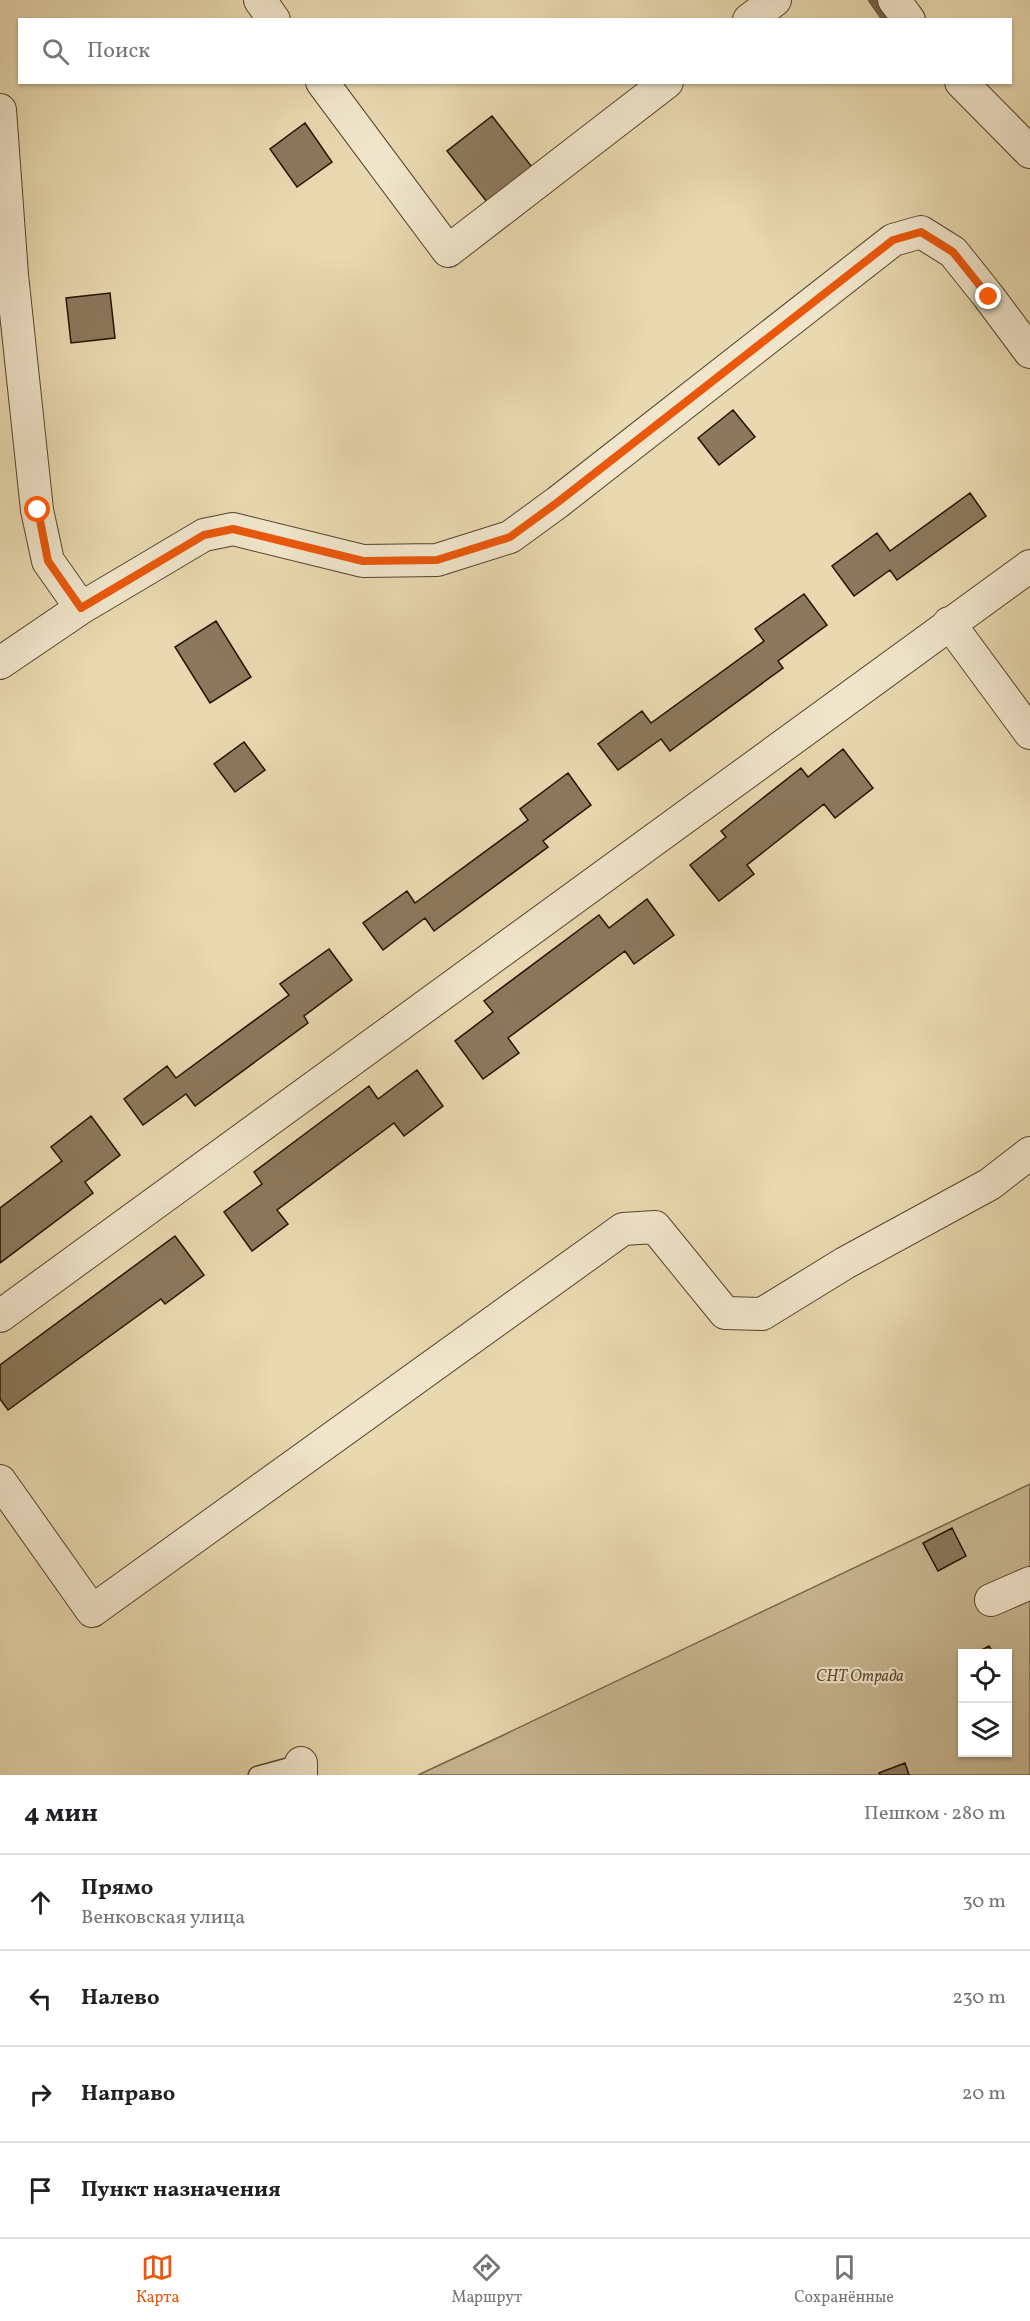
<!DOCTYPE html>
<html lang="ru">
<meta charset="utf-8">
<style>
:root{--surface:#fff;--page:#f2f2f2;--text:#202124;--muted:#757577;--line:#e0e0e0;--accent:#ea580c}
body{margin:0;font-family:Vollkorn,serif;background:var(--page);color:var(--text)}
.controls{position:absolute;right:18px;bottom:18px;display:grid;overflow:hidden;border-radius:0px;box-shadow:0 2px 4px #0004}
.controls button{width:54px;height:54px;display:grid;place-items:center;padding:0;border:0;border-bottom:2px solid var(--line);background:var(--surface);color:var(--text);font:30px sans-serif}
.stop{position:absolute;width:18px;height:18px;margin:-14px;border:4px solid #ea580c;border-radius:50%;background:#fff}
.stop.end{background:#ea580c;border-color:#fff;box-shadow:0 2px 6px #0008}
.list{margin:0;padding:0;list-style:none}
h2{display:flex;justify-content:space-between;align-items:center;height:78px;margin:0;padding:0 24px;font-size:26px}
h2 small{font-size:20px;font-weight:400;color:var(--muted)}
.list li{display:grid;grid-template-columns:39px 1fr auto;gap:18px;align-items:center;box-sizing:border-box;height:96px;padding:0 24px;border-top:2px solid var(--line)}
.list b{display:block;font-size:22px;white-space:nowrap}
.list p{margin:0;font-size:20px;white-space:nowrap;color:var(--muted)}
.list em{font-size:20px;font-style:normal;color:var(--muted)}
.icon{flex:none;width:33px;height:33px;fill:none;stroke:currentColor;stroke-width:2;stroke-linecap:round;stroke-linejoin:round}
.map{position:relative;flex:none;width:1030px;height:1775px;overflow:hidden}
.search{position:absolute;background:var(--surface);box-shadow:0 2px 4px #0004;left:18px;right:18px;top:18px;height:66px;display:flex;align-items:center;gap:15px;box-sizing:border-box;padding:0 21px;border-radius:0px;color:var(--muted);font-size:22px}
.sheet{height:462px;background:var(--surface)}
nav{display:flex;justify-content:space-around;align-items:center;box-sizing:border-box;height:84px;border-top:2px solid var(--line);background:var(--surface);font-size:16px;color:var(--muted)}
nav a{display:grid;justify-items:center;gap:3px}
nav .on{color:var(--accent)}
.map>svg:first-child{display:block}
</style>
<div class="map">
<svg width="1030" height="1775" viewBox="0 0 1030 1775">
<rect width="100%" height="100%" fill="#e9d9b0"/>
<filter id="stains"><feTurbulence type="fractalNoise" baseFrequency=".00333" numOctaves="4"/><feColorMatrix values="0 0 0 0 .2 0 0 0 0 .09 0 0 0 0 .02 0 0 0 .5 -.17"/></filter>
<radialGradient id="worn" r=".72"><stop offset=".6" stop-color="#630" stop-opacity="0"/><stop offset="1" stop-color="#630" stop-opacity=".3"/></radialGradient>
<path fill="#c8b792" stroke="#766449" stroke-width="1.5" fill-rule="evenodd" d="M1030 1484V1775H418L476 1748ZM962 1654H1008V1752H962Z"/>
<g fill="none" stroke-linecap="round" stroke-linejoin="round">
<path stroke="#726146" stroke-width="8" d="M872 0 886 20"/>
</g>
<path fill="#8b795c" stroke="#251200" stroke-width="1.5" d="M492 116 532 167 487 202 447 151Z
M305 123 332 162 297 187 270 149Z
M110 293 115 338 71 343 66 298Z
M733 410 755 437 719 465 698 438Z
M970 493 986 516 897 580 890 570 854 596 832 566 877 533 890 551Z
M804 594 827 625 778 661 783 668 670 751 661 739 618 770 598 744 642 711 651 723 764 641 755 629Z
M216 621 251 677 210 703 175 647Z
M244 742 265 770 235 792 214 764Z
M843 749 873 788 835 818 824 804 747 865 754 874 719 901 690 865 726 837 721 831 801 768 808 777Z
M568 773 591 805 543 841 548 847 434 931 425 918 383 950 363 923 407 891 415 903 528 820 520 809Z
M647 899 674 935 634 964 625 951 508 1038 519 1053 483 1079 455 1041 493 1012 484 1001 599 915 609 928Z
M329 949 352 980 304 1016 308 1023 195 1106 186 1094 143 1125 124 1099 167 1066 176 1078 289 995 280 984Z
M417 1070 443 1106 404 1136 394 1123 277 1210 288 1224 252 1251 224 1212 262 1184 254 1172 369 1086 378 1099Z
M91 1116 120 1155 85 1182 93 1193 0 1263V1208L62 1161 51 1147Z
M175 1236 204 1275 165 1304 161 1299 8 1410 0 1399V1365Z
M952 1528 966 1556 938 1571 923 1543Z
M989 1646 994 1654H974Z
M905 1763 909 1775H880L879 1773Z"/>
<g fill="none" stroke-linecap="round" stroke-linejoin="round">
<defs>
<path id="lane" d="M257 1775 301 1763"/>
<path id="street" d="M260 0 274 20
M894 0 909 20
M749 20 775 0
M322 82 448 251 667 82
M961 82 1030 152
M0 110 12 275 37 510 48 561 81 608 0 663
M81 608 204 535 233 529 363 561 437 560 510 537 558 502 893 240 921 232 953 252 989 297 1030 352
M949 623 1030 733
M0 1316 1030 566
M0 1481 92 1611 623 1229 655 1227 725 1313 762 1314 845 1263 990 1184 1030 1153
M991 1600 1030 1583
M301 1775V1763"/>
</defs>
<use href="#lane" stroke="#56442c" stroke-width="19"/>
<use href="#street" stroke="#56442c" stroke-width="34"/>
<use href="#lane" stroke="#f1e6cc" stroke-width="16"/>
<use href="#street" stroke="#f1e6cc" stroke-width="32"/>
</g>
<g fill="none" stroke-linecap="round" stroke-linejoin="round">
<path stroke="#ea580c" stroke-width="8" d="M38 510 48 561 81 608 204 535 233 529 363 561 437 560 510 537 558 502 893 240 921 232 953 252 989 297"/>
</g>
<g text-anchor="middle" stroke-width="4.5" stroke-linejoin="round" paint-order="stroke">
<g font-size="16" font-style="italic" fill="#5e4c33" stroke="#f1e6cc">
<text x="860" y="1681">СНТ Отрада</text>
</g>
</g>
<rect width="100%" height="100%" filter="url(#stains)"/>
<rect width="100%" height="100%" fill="url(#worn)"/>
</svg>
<div class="controls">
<button><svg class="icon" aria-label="locate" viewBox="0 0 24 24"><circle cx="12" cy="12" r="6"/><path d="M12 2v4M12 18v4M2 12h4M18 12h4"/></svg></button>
<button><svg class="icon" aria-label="layers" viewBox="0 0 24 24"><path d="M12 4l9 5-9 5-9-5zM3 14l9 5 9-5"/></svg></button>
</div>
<div class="stop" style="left:38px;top:510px"></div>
<div class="stop end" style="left:989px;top:297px"></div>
<div class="search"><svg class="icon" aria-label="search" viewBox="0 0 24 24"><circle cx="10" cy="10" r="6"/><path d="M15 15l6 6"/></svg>Поиск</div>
</div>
<section class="sheet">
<h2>4 мин<small>Пешком · 280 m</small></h2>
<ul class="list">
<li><svg class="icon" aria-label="ahead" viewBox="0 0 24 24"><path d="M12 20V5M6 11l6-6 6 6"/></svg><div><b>Прямо</b><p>Венковская улица</p></div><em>30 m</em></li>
<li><svg class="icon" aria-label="left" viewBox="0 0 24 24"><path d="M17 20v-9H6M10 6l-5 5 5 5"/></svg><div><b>Налево</b></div><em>230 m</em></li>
<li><svg class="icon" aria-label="right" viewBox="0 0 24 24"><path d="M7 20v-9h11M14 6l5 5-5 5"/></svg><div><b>Направо</b></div><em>20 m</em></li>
<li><svg class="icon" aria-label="arrive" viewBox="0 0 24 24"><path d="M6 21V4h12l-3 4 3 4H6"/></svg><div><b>Пункт назначения</b></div></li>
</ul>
</section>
<nav>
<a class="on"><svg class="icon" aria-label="map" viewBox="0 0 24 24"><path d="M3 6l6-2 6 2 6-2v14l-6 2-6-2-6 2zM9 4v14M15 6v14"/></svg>Карта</a>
<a><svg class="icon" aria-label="directions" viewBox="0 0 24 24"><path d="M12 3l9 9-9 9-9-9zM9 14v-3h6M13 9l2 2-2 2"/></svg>Маршрут</a>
<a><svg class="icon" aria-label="saved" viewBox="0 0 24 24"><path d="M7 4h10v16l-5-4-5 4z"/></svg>Сохранённые</a>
</nav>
